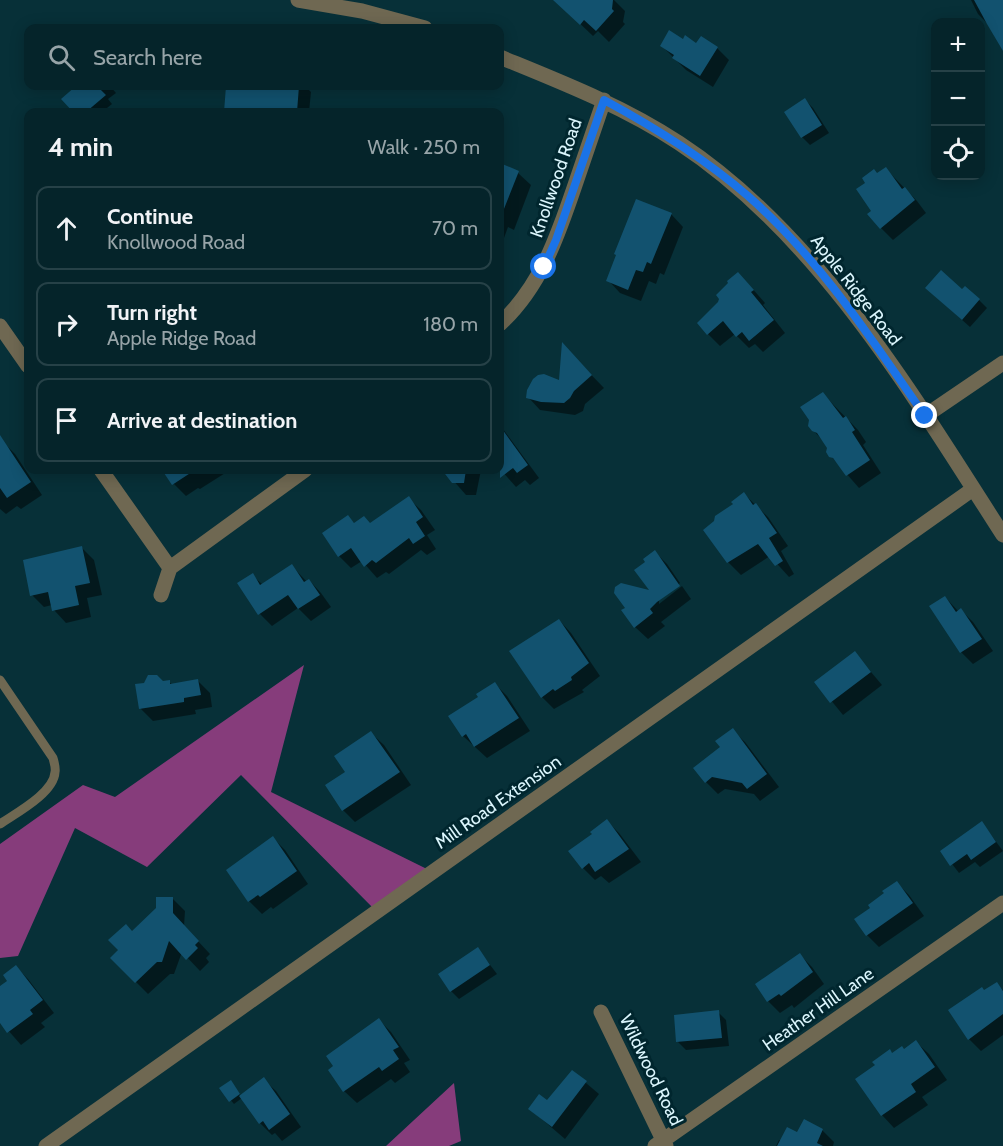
<!DOCTYPE html>
<meta charset="utf-8">
<style>
:root{--surface:#05242a;--page:#133036;--text:#f1f3f6;--muted:#97a4a8;--line:#264147}
body{margin:0;font-family:Cabin,sans-serif;background:var(--page);color:var(--text)}
.controls{position:absolute;right:18px;top:18px;display:grid;overflow:hidden;border-radius:12px;box-shadow:0 3px 15px #0003}
.controls button{width:54px;height:54px;display:grid;place-items:center;padding:0;border:0;border-bottom:2px solid var(--line);background:var(--surface);color:var(--text);font:30px sans-serif}
.stop{position:absolute;width:18px;height:18px;margin:-14px;border:4px solid #1a73e8;border-radius:50%;background:#fff}
.stop.end{background:#1a73e8;border-color:#fff;box-shadow:0 2px 6px #0008}
.list{margin:0;padding:0;list-style:none}
h2{display:flex;justify-content:space-between;align-items:center;height:78px;margin:0;padding:0 24px;font-size:26px}
h2 small{font-size:20px;font-weight:400;color:var(--muted)}
.list li{display:grid;grid-template-columns:39px 1fr auto;gap:18px;align-items:center;box-sizing:border-box;height:84px;margin:0 12px 12px;padding:0 12px;border:2px solid var(--line);border-radius:12px}
.list b{display:block;font-size:22px;white-space:nowrap}
.list p{margin:0;font-size:20px;white-space:nowrap;color:var(--muted)}
.list em{font-size:20px;font-style:normal;color:var(--muted)}
.icon{flex:none;width:33px;height:33px;fill:none;stroke:currentColor;stroke-width:2;stroke-linecap:round;stroke-linejoin:round}
.map{position:relative;flex:none;width:1003px;height:1146px;overflow:hidden}
.search{position:absolute;background:var(--surface);box-shadow:0 3px 15px #0003;left:24px;top:24px;width:480px;height:66px;display:flex;align-items:center;gap:15px;box-sizing:border-box;padding:0 21px;border-radius:12px;color:var(--muted);font-size:22px}
.panel{position:absolute;background:var(--surface);box-shadow:0 3px 15px #0003;left:24px;top:108px;width:480px;height:366px;border-radius:12px}
.map>svg:first-child{display:block}
</style>
<div class="map">
<svg width="1003" height="1146" viewBox="0 0 1003 1146">
<rect width="100%" height="100%" fill="#073038"/>
<path fill="#863c7b" d="M304 665 271 792 433 872 377 912 241 775 147 867 75 828 18 956 0 958V844L83 785 115 797Z
M454 1083 461 1141 449 1146H386Z"/>
<path fill="#0007" d="M555 0H614L625 11 623 22 625 24 609 42 598 31 593 36Z
M971 0H1003V45L990 26 978 14Z
M683 41 717 48 729 60 713 87 686 70 662 46Z
M79 86H110L116 93 108 99 112 104 102 112H75L63 99Z
M227 86 277 88V86H305L311 92 309 112H225Z
M805 100 813 108 829 133 810 145 802 137 786 113Z
M500 165 518 173 531 185 514 230 508 227 504 238 500 236Z
M886 169 917 201 926 213 893 240 881 228 873 212 878 174Z
M671 214 683 227 664 275 660 273 656 284 649 281 641 301 620 293 608 280Z
M750 286 765 303 763 305 785 333 763 352 755 344 749 348 735 334 720 346 708 334Z
M962 291 979 300 987 308 970 327 935 296Z
M574 357 604 388 585 404 583 411 575 415 540 410 528 397 560 382Z
M823 394 858 430 866 442 863 445 881 473 859 488 831 456 826 444 813 430Z
M500 425 539 478 530 485 525 480 516 487 500 469Z
M0 439 15 454 42 495 21 509 17 506 6 514 0 509Z
M164 470H230L200 489 198 488 186 496 174 484Z
M444 470H481L476 495H466Z
M744 494 768 517 788 546 781 551 794 574 789 577 770 556 741 575 728 562 705 530Z
M408 498 421 510 435 530 427 535 436 549 427 555 421 550 389 574 386 572 377 578 362 561 351 568 339 556 348 517 355 524H371Z
M82 548 94 560 102 595 87 598 91 617 66 623 54 610 52 605 44 607 32 595Z
M655 552 667 564 680 583 659 600V604L682 586 691 599 661 622 665 626 648 639 635 627 653 593 647 563Z
M292 566 307 582 309 580 321 593 331 607 311 621 298 608 272 626 260 614 252 575 263 585Z
M945 597 959 612 961 610 973 622 993 651 973 664 961 652Z
M559 620 571 633 600 676 582 690 584 692 554 709 542 697Z
M855 653 882 685 843 715 816 682Z
M198 681 210 693 212 707 195 710 196 714 153 721 141 709 145 684 169 682 173 685Z
M495 684 507 696 530 731 487 758 463 736 480 697Z
M732 730 745 742 779 787 760 801 754 794 725 789 718 794 706 782Z
M371 733 384 745 411 785 355 822 343 810 347 772Z
M607 821 619 833 641 862 609 883 601 876 595 880 583 868 594 835Z
M982 823 1003 851 980 867 975 862 959 873 942 851Z
M273 838 285 850 308 884 273 909 271 907 262 914 249 901 228 871Z
M897 883 909 895 924 916 879 947 867 935 872 909Z
M172 898 185 911 184 926 210 954 206 958 209 962 200 971 182 952 174 974H170L148 994 112 958 132 933Z
M478 949 497 974 459 999 451 991Z
M800 955 812 967 824 984 794 1008 792 1005 780 1013 768 1001Z
M16 967 28 979 54 1013 41 1023 45 1027 21 1045 0 1021V988L9 981Z
M996 984 1003 990V1035L981 1051 969 1039 985 992Z
M718 1012 726 1020 729 1046 686 1050 678 1042Z
M379 1020 391 1032 410 1060 404 1063 410 1072 395 1083 391 1079 357 1103 344 1091 330 1070Z
M916 1042 929 1054 947 1080 922 1097 928 1105 894 1128 882 1115 857 1079 893 1054 904 1050Z
M573 1072 599 1094 565 1139 530 1109 547 1102Z
M263 1079 276 1091 301 1127 282 1141 275 1133 272 1135 260 1123 242 1098 234 1104 221 1089 234 1086 241 1096Z
M822 1130 834 1142 833 1146H776L779 1140 782 1141 798 1134Z"/>
<path fill="#12526f" d="M553 0H613L612 9 614 11 596 31 584 20 580 25Z
M974 0H1003V51L987 24Z
M669 30 683 39 685 35 696 43 701 36 718 47 700 76 672 58 674 55 660 46Z
M76 86H97L106 95 86 112H73L61 99Z
M226 86H299L297 112H224Z
M805 98 822 125 801 138 784 112Z
M500 163 519 171 500 219Z
M886 167 902 189 905 187 915 200 880 229 867 214 871 211 856 189 865 183 862 178 874 169 877 173Z
M636 199 672 213 651 264 647 262 643 272 636 270 628 290 606 281 616 255 614 254Z
M941 270 962 289 965 286 980 299 962 320 925 288Z
M738 272 754 290 751 292 774 320 749 341 742 332 736 337 723 321 707 335 697 323 718 302 719 299 716 295 728 283 727 281Z
M562 342 592 375 574 391 570 398 564 403 541 402 526 398 527 390 533 379 538 375 544 374 559 380Z
M823 392 843 418 846 416 855 430 852 432 870 460 846 476 833 458 829 457 826 452 827 448 817 433 812 431 808 426 809 420 800 407Z
M500 426 528 465 517 473 513 468 500 478Z
M0 435 31 482 7 498 0 488Z
M162 470H195L172 485Z
M442 470H466L464 483H452Z
M744 492 753 505 756 503 777 533 769 538 783 561 775 566 758 544 727 563 703 530 714 521 715 516 733 504 731 502Z
M409 496 423 517 416 522 425 536 413 544 409 538 376 563 372 560 364 567 351 548 338 557 322 533 348 515 354 523 364 516 370 523Z
M82 546 90 583 75 586 79 605 52 611 48 592 30 596 23 560Z
M655 550 680 586 657 602 650 609 653 613 634 628 621 610 625 608 614 593 615 587 621 583 649 590 634 570 645 562 643 559Z
M292 564 304 582 309 579 320 595 298 609 288 595 258 615 237 583 253 573 260 585Z
M945 596 956 612 961 608 982 639 960 653 929 606Z
M559 619 589 663 571 677 572 680 555 691 553 689 541 698 509 651Z
M855 651 871 672 830 703 814 682Z
M148 675H157L163 681 170 680V684L198 679 201 695 184 698V702L139 709 135 684 144 683Z
M495 682 519 718 474 747 466 734 462 737 448 716 478 697 476 694Z
M733 728 767 774 747 789 742 783 712 777 705 783 693 768 720 747 715 741Z
M371 731 400 772 342 811 325 785 345 772 334 756Z
M607 819 629 849 595 872 589 863 582 869 568 851 592 834 590 832Z
M982 821 996 842 971 860 967 854 950 866 940 851Z
M273 836 297 871 260 897 258 895 248 902 226 870Z
M897 881 913 903 866 936 854 919 870 908 868 905 884 893 882 891Z
M156 897H173V913L199 941 195 945 198 948 186 960 169 941 162 962H157L135 983 110 958 118 950 108 940 126 924 132 931 156 908Z
M478 947 490 965 450 992 438 974Z
M800 953 813 972 781 996 779 994 767 1002 755 984Z
M16 965 43 1000 30 1010 33 1014 7 1033 0 1023V986L7 981 3 975Z
M997 982 1003 991V1014L968 1040 948 1010 982 987 984 990Z
M719 1010 722 1038 676 1042 674 1015Z
M379 1018 399 1047 393 1050 399 1059 382 1071 379 1067 343 1092 328 1070 333 1066 326 1056Z
M916 1040 935 1067 911 1084 916 1092 881 1116 855 1079 875 1065 872 1062 890 1049 892 1053 902 1046 904 1049Z
M572 1070 587 1081 552 1127 528 1109 539 1094 547 1100Z
M264 1077 290 1114 269 1130 263 1121 259 1124 239 1096Z
M231 1080 240 1094 229 1102 219 1088Z
M804 1119 823 1129 817 1143 823 1146H777L787 1127 797 1132Z"/>
<g fill="none" stroke-linecap="round" stroke-linejoin="round">
<path stroke="#6f6852" stroke-width="9" d="M0 680 53 758C54 762 56 768 55 772 54 793 16 813 0 824"/>
<path stroke="#6f6852" stroke-width="15" d="M298 0 362 11 425 28
M500 57C561 82 623 106 679 143 818 234 915 398 1003 535
M500 324C540 287 557 238 574 188 584 159 594 130 604 100
M0 326 28 366
M925 416 1003 363
M101 470 170 568 161 595
M170 568 305 470
M601 1012 666 1146
M46 1146 973 489
M655 1146 1003 903"/>
</g>
<g fill="none" stroke-linecap="round" stroke-linejoin="round">
<path stroke="#1a73e8" stroke-width="8" d="M544 267 556 240 604 100C656 128 704 158 748 196 819 258 872 340 925 416"/>
</g>
<g text-anchor="middle" stroke-width="6" stroke-linejoin="round" paint-order="stroke">
<g font-size="18" fill="#dbf6fd" stroke="#00262e">
<text transform="translate(556 178) rotate(-71)" y="6">Knollwood Road</text>
<text transform="translate(856 290) rotate(52)" y="6">Apple Ridge Road</text>
<text transform="translate(498 802) rotate(-35)" y="6">Mill Road Extension</text>
<text transform="translate(818 1009) rotate(-35)" y="6">Heather Hill Lane</text>
<text transform="translate(651 1070) rotate(64)" y="6">Wildwood Road</text>
</g>
</g>
</svg>
<div class="controls">
<button>+</button>
<button>−</button>
<button><svg class="icon" aria-label="locate" viewBox="0 0 24 24"><circle cx="12" cy="12" r="6"/><path d="M12 2v4M12 18v4M2 12h4M18 12h4"/></svg></button>
</div>
<div class="stop" style="left:544px;top:267px"></div>
<div class="stop end" style="left:925px;top:416px"></div>
<div class="search"><svg class="icon" aria-label="search" viewBox="0 0 24 24"><circle cx="10" cy="10" r="6"/><path d="M15 15l6 6"/></svg>Search here</div>
<section class="panel">
<h2>4 min<small>Walk · 250 m</small></h2>
<ul class="list">
<li><svg class="icon" aria-label="ahead" viewBox="0 0 24 24"><path d="M12 20V5M6 11l6-6 6 6"/></svg><div><b>Continue</b><p>Knollwood Road</p></div><em>70 m</em></li>
<li><svg class="icon" aria-label="right" viewBox="0 0 24 24"><path d="M7 20v-9h11M14 6l5 5-5 5"/></svg><div><b>Turn right</b><p>Apple Ridge Road</p></div><em>180 m</em></li>
<li><svg class="icon" aria-label="arrive" viewBox="0 0 24 24"><path d="M6 21V4h12l-3 4 3 4H6"/></svg><div><b>Arrive at destination</b></div></li>
</ul>
</section>
</div>
